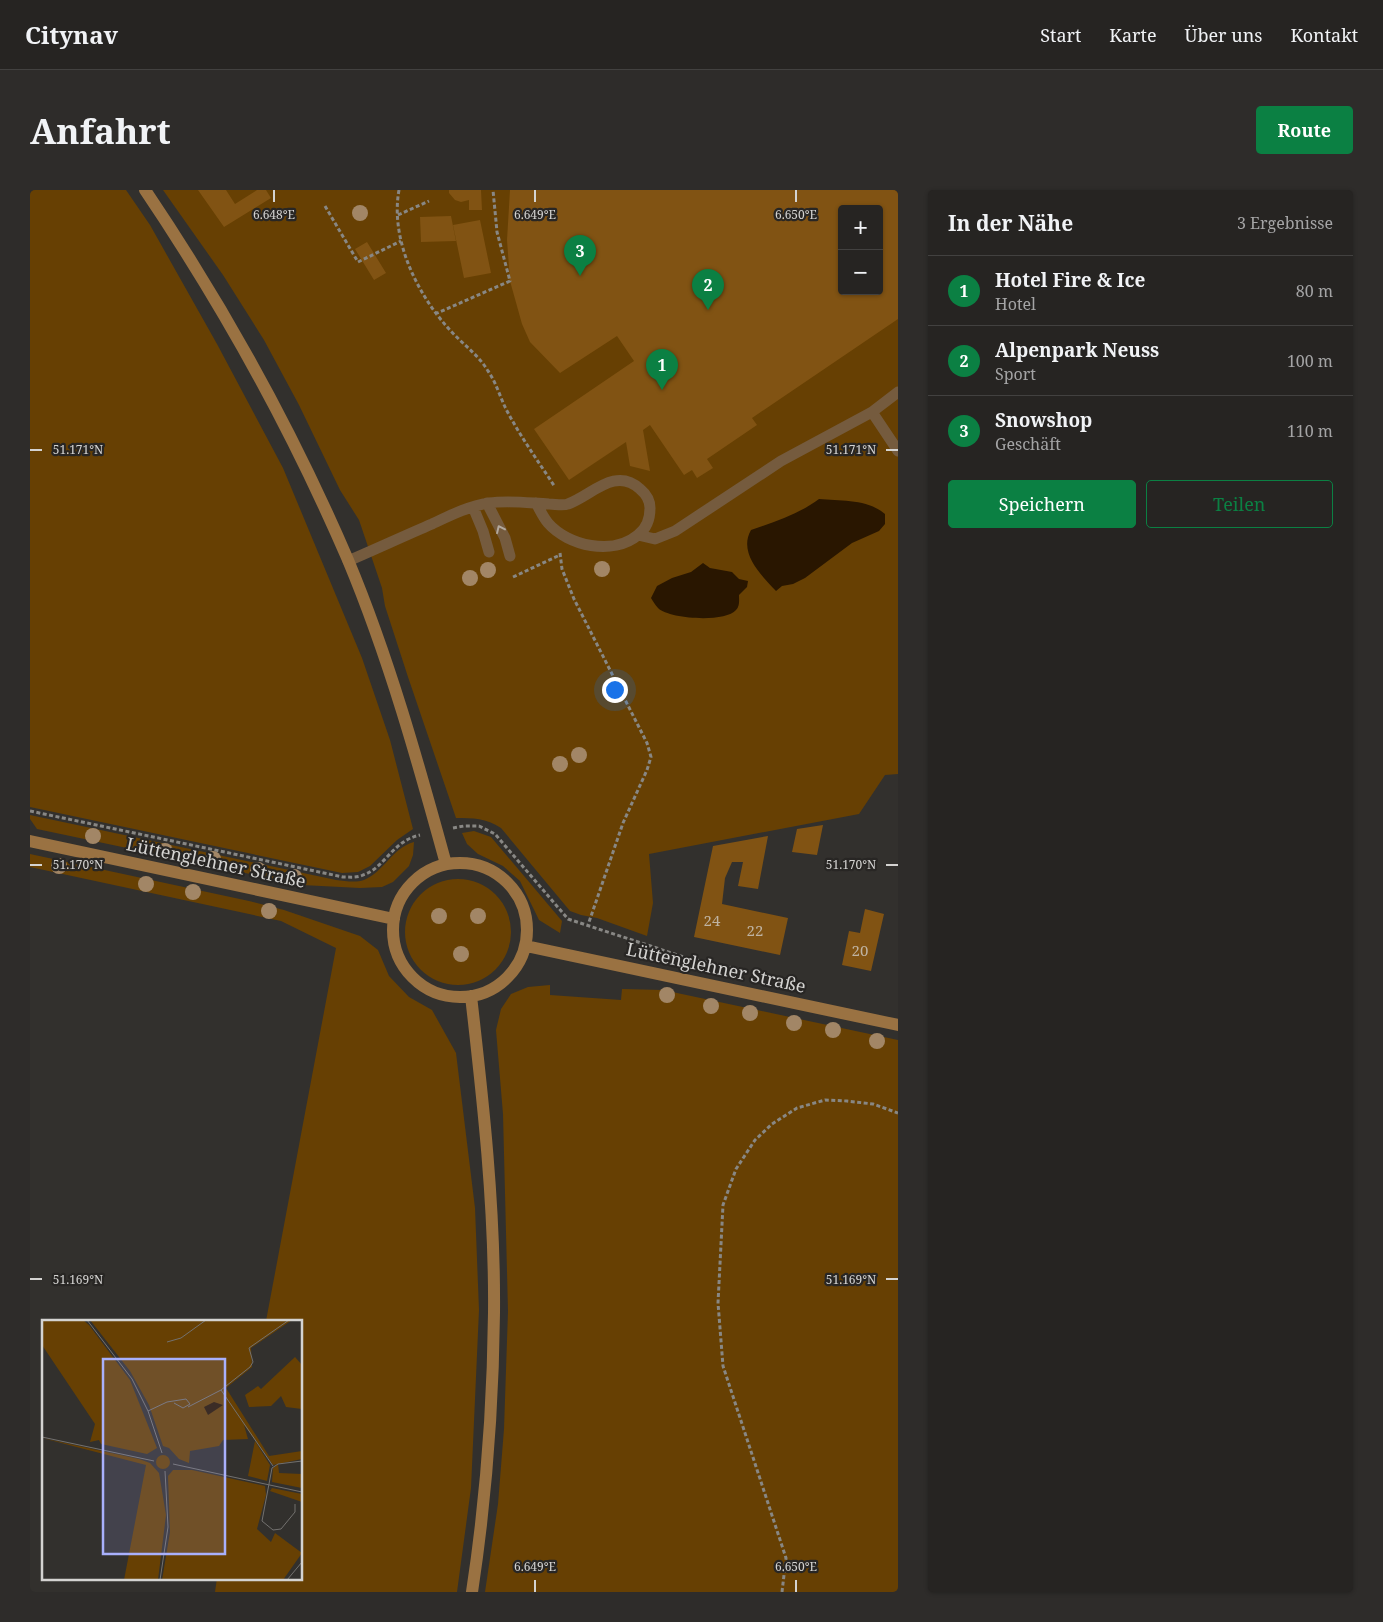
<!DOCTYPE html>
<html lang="de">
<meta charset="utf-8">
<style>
:root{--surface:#262422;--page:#2e2c2a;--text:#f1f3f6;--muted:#a4a4a5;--line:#424140;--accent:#0b8043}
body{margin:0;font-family:"Noto Serif",serif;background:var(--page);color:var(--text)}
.controls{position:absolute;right:15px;top:15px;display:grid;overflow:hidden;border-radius:5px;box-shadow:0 1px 4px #0004}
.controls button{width:45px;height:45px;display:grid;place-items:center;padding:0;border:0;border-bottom:1px solid var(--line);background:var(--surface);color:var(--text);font:25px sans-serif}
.you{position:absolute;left:584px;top:499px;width:18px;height:18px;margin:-12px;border:4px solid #fff;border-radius:50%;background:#1a73e8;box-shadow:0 0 0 8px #1a73e833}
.badge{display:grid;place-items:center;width:32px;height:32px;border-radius:50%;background:var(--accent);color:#fff;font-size:16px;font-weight:700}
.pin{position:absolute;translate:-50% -41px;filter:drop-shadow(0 1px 2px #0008)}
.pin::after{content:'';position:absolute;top:26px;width:18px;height:15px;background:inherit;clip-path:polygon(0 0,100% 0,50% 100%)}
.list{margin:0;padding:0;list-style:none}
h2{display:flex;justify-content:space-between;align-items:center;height:65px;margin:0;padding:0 20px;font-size:21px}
h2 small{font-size:16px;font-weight:400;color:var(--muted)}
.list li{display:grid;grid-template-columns:32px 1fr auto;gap:15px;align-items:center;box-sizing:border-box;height:70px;padding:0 20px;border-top:1px solid var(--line)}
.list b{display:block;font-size:19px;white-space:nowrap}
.list p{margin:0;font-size:16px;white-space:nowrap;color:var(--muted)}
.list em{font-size:16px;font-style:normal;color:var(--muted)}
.actions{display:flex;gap:10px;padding:15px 20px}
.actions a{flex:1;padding:11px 0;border:1px solid var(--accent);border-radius:5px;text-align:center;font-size:18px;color:var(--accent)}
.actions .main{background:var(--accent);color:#fff}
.map{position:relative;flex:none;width:868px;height:1402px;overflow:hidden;border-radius:5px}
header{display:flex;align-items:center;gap:30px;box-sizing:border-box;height:70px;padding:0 25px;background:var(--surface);border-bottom:1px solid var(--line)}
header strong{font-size:24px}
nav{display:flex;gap:28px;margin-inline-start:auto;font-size:18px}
.intro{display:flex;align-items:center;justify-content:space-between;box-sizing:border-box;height:120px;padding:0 30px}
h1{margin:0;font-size:35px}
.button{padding:12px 22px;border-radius:5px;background:var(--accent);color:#fff;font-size:18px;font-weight:700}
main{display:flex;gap:30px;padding:0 30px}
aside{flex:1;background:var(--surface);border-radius:5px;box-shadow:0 1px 4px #0004}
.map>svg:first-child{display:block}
</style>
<header>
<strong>Citynav</strong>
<nav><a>Start</a><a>Karte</a><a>Über uns</a><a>Kontakt</a></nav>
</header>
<div class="intro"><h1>Anfahrt</h1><a class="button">Route</a></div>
<main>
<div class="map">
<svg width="868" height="1402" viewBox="0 0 868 1402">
<rect width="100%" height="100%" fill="#32302d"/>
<path fill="#674003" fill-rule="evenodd" d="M0 0H96L120 35 187 154 253 278 332 468 360 550 383 639 367 650 340 676 328 682 312 683 0 617Z
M133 0H868V584L855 585 829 624 619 664 623 713 617 746 567 728 551 725 540 721 471 638C456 628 443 628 426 628L378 487 355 416 352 398 329 330 310 300 269 215 234 150 193 85ZM812 19H849V101H812Z
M0 625 306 690C315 691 326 693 334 690 354 682 362 658 384 652L383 665 379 676 363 692 352 697 330 698 272 695 7 639 0 629Z
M444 641 461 647 532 731 530 743 509 730 490 691 473 676 448 664 437 654 432 643Z
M0 664 219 711 254 720 330 746 348 760 359 786 379 807 402 820 426 863 445 1018 449 1120 441 1298 427 1402H185L187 1388H271V1131H236L306 758 251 731 0 677Z
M375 742a53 53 0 1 1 106 0a53 53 0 1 1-106 0Z
M520 795V805L591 810 592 799 633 800 868 850V1402H455L468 1314 474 1239 478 1121 473 924 466 840 471 819 481 804 498 797Z"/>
<path fill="#291600" d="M789 309C811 311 838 309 855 324V334L849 341 822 353 775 388 763 394 752 396 746 401C731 385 708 363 721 340 745 332 769 324 789 309Z
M673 373 680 378 702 382 709 389 718 391 717 397 709 405C709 410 710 416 706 420 695 433 639 429 628 418 625 415 623 411 621 408L627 396 642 388 661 382Z"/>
<path fill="#815313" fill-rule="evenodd" d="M168 0H196L205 14 227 0H236L241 8 194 37Z
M419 0H451L452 20H439V10L431 12 425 10 419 3Z
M480 0H868V129L722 228 727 235 677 269 683 278 667 288 662 280 654 285 620 235 613 240 620 281 600 276 596 252 539 290 504 239 604 171 587 146 530 183 500 152 492 134 480 91 477 50ZM812 19H849V101H812Z
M421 26 426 51 391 52 390 27Z
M450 30 461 83 434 88 423 35Z
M337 52 356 83 344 90 325 59Z
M793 635 787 665 762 662 767 639Z
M738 646 728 699 708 696 713 672H702L695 688 692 714 758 728 750 765 664 747 683 656Z
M835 719 854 724 841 781 812 775 819 741 830 743Z"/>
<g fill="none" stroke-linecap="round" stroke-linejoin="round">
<path stroke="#888784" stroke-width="3" stroke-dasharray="4 2.5" stroke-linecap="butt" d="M369 0C360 49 387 104 419 139 432 154 448 164 458 181 466 192 470 207 476 219 490 246 508 271 525 297
M295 16 328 72 371 51
M368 25 399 11
M405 124 480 91 467 42 463 0
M530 363 532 379 544 409 617 553 621 567 617 580 593 633 558 735
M483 387 530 365
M0 621 313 687C320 687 327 688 333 685 355 678 362 651 390 645
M423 638 434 636H449L465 644 538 729 654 767 716 781
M752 1402 756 1368 693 1176 688 1113 693 1015 706 979 725 950 742 934 767 918 795 910 817 911 843 914 868 923"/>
<path stroke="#755b3e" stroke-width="11" d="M842 222 868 261
M457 313 475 348 480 366
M443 317 453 341 459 362
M608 345 625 349 645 341 751 271 842 222 868 202
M318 371C346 359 374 346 402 334 419 326 439 316 459 313 479 310 499 313 519 314 525 314 533 316 538 314 561 306 585 276 610 299 616 304 620 310 620 318 620 329 616 339 608 345 583 366 538 356 518 333 513 327 510 320 506 313"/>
<path stroke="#9a7242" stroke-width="12" d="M115 0C194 117 262 240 318 370 359 468 388 572 416 674
M0 651 364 729
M363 740a67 67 0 1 1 134 0a67 67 0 1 1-134 0Z
M496 756 868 835
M441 806C453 911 465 1017 464 1123 463 1216 456 1310 442 1402"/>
</g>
<g fill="#a28666">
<circle cx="330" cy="23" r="8"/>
<circle cx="572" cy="379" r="8"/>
<circle cx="458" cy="380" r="8"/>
<circle cx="440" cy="388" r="8"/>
<circle cx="549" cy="565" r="8"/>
<circle cx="530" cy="574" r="8"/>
<circle cx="63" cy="646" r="8"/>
<circle cx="135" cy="661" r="8"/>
<circle cx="183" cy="669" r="8"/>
<circle cx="29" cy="676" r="8"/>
<circle cx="228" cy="680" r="8"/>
<circle cx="264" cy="687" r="8"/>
<circle cx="116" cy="694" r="8"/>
<circle cx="163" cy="702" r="8"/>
<circle cx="239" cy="721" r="8"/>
<circle cx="409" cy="726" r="8"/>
<circle cx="448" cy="726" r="8"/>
<circle cx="431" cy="764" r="8"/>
<circle cx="637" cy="805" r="8"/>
<circle cx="681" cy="816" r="8"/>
<circle cx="720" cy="823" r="8"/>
<circle cx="764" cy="833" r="8"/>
<circle cx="803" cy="840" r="8"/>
<circle cx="847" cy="851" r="8"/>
</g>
<defs><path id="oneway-chevron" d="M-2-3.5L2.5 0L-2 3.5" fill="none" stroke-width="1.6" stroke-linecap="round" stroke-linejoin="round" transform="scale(1.25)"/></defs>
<use stroke="#b3a99e" href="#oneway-chevron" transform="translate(470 339) rotate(-115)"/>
<path fill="none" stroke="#d4d3d1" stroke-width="2" d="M244 0V12M505 0V12M766 0V12M0 260H12M856 260H868M0 675H12M856 675H868M0 1089H12M856 1089H868M505 1390V1402M766 1390V1402"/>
<g text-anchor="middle" stroke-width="4.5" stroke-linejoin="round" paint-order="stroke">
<g font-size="15" fill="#bfb3a2">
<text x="682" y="736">24</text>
<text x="725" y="746">22</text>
<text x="830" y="766">20</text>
</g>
<g font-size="18" fill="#d4d3d1" stroke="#282624">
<text transform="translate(186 673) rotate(12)" y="6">Lüttenglehner Straße</text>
<text transform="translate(686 778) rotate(12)" y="6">Lüttenglehner Straße</text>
</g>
</g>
<g transform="translate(12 1130)">
<rect width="260" height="260" fill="#32302d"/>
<path d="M0 0H41L47 5 88 60 115 128 105 134 59 124 57 120 48 122 53 104 0 25ZM48 0H250L209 28 210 47 184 68 227 136 260 131V139L231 145 202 105 206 119 181 120 177 126 148 131 147 143 137 139 127 128 121 126 107 85 88 51ZM253 37 260 45V89L244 87 239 76 229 86 207 87 203 75 216 66 219 69ZM0 118 97 139 108 143 117 153 124 195 116 260H82L104 145ZM213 121 228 145 225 161 206 156ZM114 142a7 7 0 1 1 14 0a7 7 0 1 1-14 0ZM236 144 237 153 260 154V168L230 162 231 148ZM131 150H150L223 166 224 175 215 209 229 222 233 213 260 233 241 260H120L128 212 126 156ZM230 168 260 174V182L228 171Z" fill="#674003"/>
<path d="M172 82 181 85 166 95 162 87Z" fill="#291600"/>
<path fill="none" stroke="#73716f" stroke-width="1" d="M45 0 90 59 106 91 120 133M125 22 139 18 164 0M179 70 231 146M146 87 179 70 208 47 211 42 207 28 247 0M106 91 125 82 144 79 148 84 141 88 132 83M0 117 112 141M131 144 260 172M253 184V192L239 209 231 210 220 201 230 148 236 144 260 141M118 260 126 207 123 151M245 260 260 242"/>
<path fill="#a9b0fc" fill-opacity="0.15" stroke="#a9b0fc" stroke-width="2.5" d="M61 39H183V234H61Z"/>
<rect width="260" height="260" fill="none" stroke="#d4d3d1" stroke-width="2.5"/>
</g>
<g font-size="12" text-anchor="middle" fill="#d4d3d1" stroke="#282624" stroke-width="4.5" stroke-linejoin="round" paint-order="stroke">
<text x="244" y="29">6.648°E</text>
<text x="505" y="29">6.649°E</text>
<text x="766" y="29">6.650°E</text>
<text x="48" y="264">51.171°N</text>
<text x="821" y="264">51.171°N</text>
<text x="48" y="679">51.170°N</text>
<text x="821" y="679">51.170°N</text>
<text x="48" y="1094">51.169°N</text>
<text x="821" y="1094">51.169°N</text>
<text x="505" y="1381">6.649°E</text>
<text x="766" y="1381">6.650°E</text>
</g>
</svg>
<div class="controls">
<button>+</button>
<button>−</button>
</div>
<div class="you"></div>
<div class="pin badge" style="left:632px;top:200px">1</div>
<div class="pin badge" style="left:678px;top:120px">2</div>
<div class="pin badge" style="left:550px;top:86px">3</div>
</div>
<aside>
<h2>In der Nähe<small>3 Ergebnisse</small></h2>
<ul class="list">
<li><span class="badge">1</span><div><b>Hotel Fire &amp; Ice</b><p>Hotel</p></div><em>80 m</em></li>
<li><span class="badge">2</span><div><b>Alpenpark Neuss</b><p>Sport</p></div><em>100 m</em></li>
<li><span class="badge">3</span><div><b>Snowshop</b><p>Geschäft</p></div><em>110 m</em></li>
</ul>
<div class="actions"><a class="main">Speichern</a><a>Teilen</a></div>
</aside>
</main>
